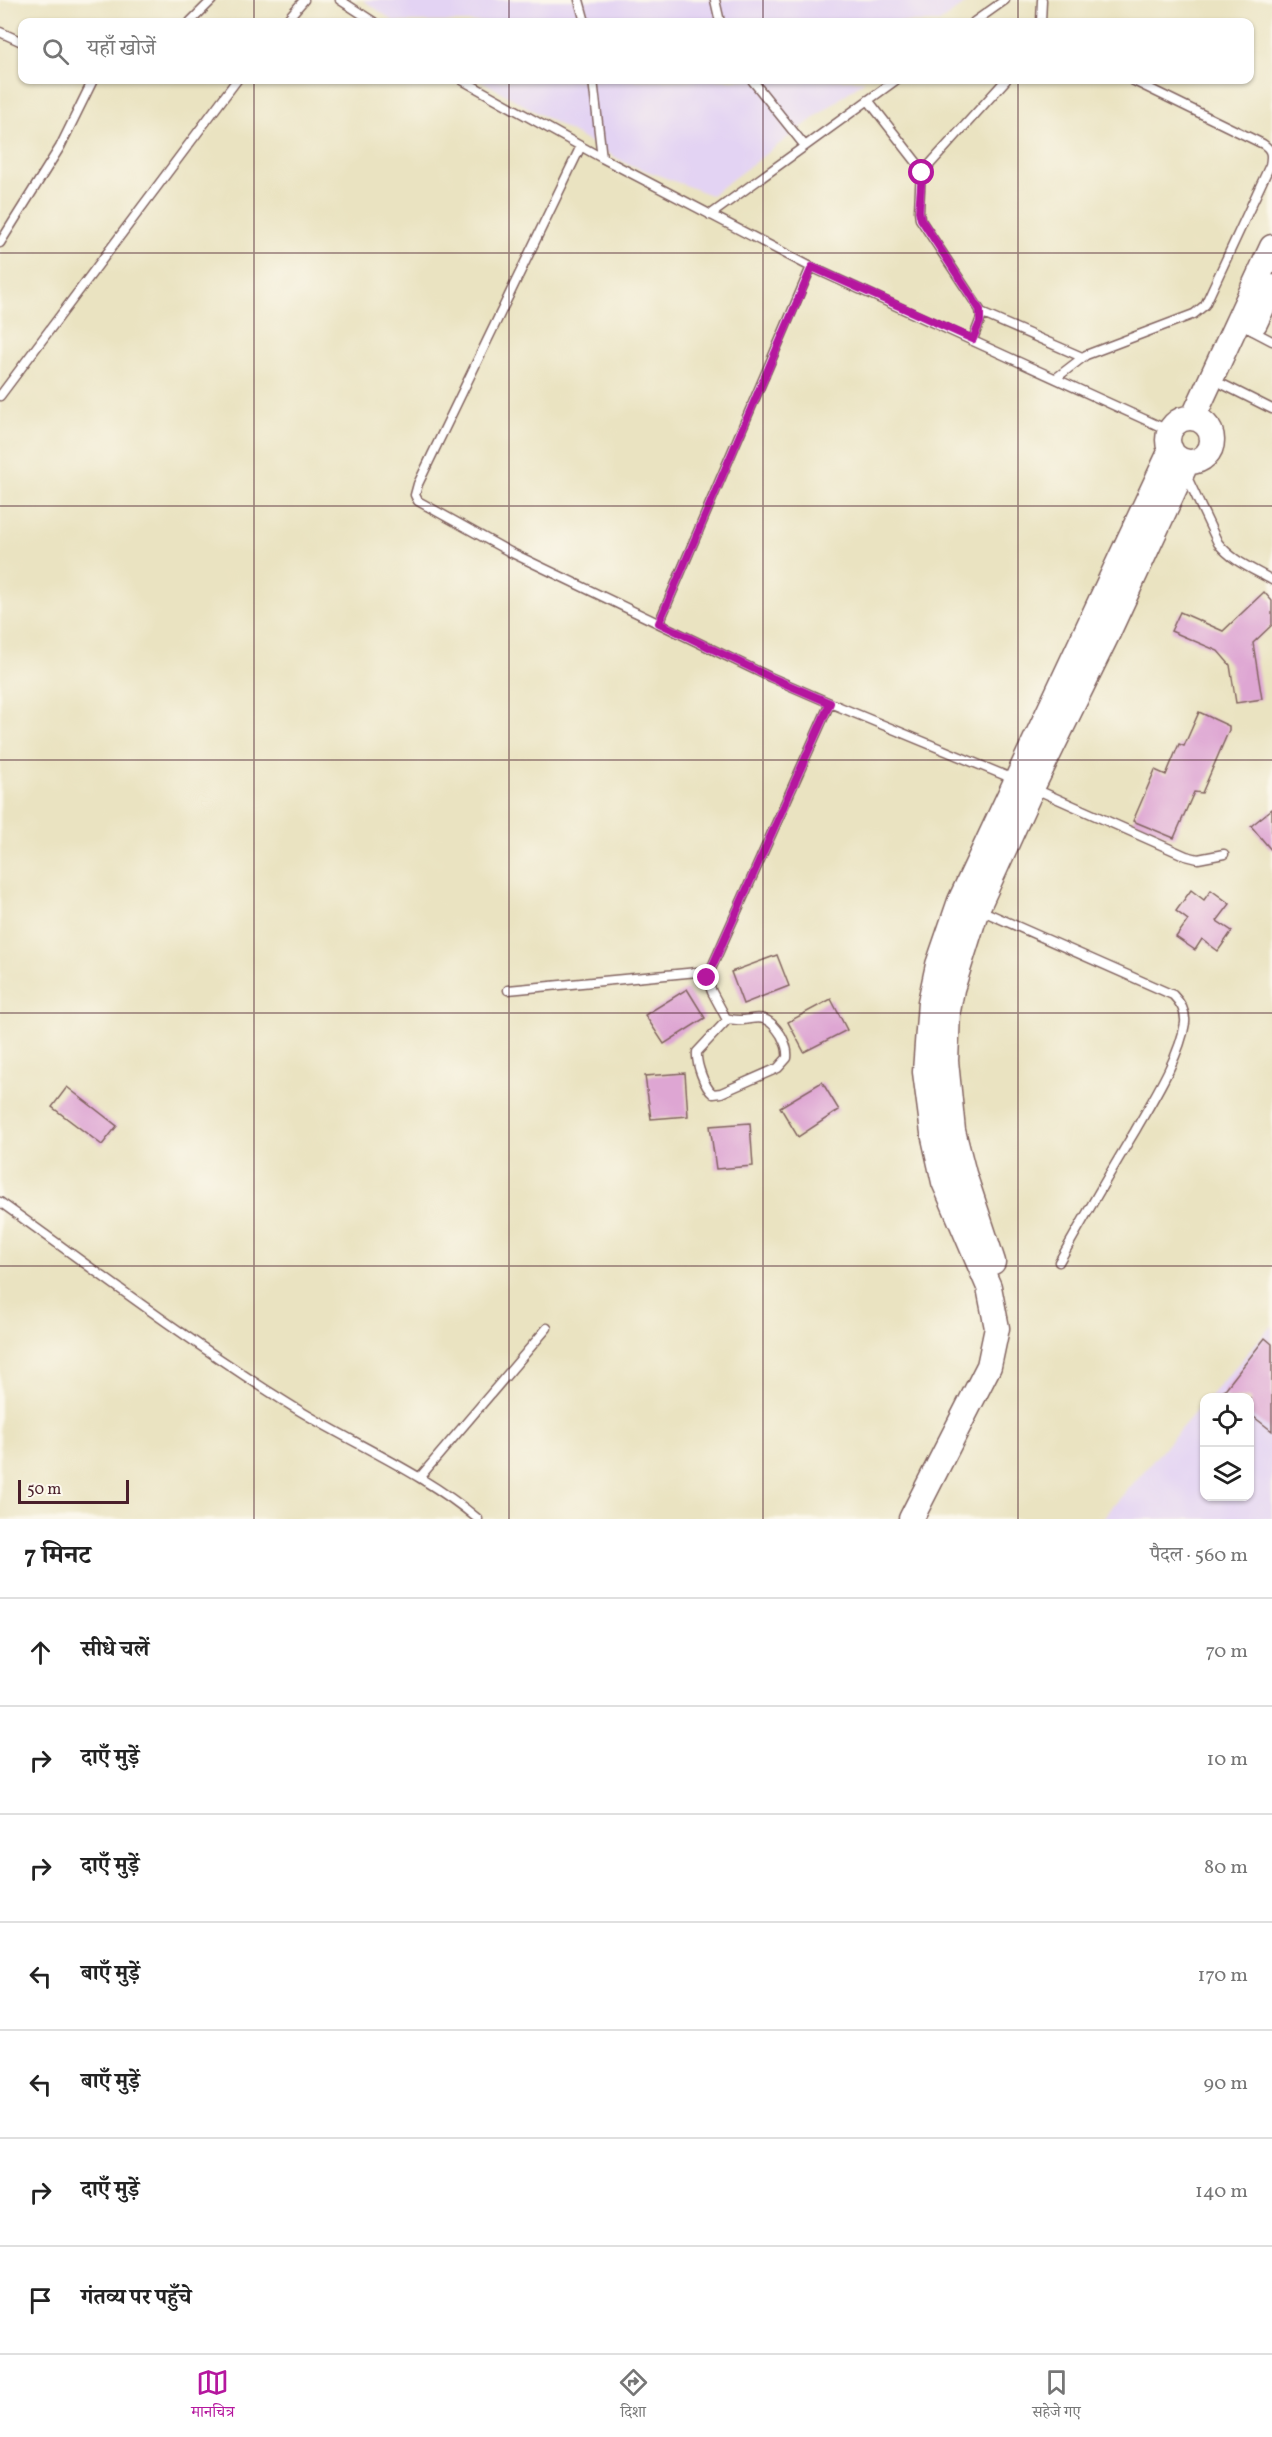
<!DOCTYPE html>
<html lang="hi">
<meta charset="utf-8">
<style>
:root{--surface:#fff;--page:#f2f2f2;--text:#222;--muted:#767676;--line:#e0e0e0;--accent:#b5179e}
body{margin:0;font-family:Vollkorn,"Noto Serif Devanagari",serif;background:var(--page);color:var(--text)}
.controls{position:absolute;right:18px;bottom:18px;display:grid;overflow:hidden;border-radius:12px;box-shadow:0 2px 4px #0004}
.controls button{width:54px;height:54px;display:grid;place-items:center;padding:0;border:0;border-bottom:2px solid var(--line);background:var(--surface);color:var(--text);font:30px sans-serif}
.scale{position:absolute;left:18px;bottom:15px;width:111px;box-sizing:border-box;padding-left:6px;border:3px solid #4a1f2b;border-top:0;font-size:16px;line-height:21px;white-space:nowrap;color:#4a1f2b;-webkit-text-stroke:4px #fbf7ec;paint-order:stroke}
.stop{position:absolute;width:18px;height:18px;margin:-14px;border:4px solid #b5179e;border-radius:50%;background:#fff}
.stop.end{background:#b5179e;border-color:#fff;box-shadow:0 2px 6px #0008}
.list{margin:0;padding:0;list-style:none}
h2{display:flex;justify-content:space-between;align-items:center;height:78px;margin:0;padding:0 24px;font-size:26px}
h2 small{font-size:20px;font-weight:400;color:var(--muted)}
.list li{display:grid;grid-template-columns:39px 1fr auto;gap:18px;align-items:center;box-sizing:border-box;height:108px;padding:0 24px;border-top:2px solid var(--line)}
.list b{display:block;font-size:22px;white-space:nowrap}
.list em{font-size:20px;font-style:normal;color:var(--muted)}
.icon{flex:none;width:33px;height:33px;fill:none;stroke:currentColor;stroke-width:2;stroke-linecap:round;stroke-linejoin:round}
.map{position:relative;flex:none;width:1272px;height:1519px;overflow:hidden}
.search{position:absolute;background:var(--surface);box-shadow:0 2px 4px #0004;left:18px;right:18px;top:18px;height:66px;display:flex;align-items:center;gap:15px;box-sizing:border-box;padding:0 21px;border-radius:12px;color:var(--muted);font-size:22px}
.sheet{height:834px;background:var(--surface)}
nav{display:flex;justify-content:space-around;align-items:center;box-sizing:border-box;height:84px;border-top:2px solid var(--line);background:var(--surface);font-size:16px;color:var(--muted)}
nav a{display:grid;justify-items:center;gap:3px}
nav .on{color:var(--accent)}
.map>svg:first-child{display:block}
</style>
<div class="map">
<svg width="1272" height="1519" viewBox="0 0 1272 1519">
<rect width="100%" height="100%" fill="#fbf7ec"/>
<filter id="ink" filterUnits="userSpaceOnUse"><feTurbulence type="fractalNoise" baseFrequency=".0167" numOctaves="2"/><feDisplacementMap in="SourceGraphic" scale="12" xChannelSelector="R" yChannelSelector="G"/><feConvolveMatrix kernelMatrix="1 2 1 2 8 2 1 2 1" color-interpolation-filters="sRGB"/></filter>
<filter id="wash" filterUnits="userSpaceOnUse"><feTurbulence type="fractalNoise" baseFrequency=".008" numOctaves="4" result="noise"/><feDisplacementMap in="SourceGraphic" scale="24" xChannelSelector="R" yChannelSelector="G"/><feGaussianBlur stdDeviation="1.35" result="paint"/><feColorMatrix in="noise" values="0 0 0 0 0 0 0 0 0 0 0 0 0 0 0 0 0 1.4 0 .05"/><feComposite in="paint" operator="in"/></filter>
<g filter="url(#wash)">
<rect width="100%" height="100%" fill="#eae3c1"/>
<path fill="#e3d3f3" d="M363 0H970L940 22H395Z
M480 80H865L711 195 626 163Z
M1272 1325V1519H1102L1204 1402V1496H1250V1398L1209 1397Z"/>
<g id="blocks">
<path fill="#dea6d3" d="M1264 592 1272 601V625L1253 643 1262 699 1236 703 1230 665 1218 651 1171 631 1180 612 1223 631Z
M1199 712 1229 726V730L1202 793 1194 792 1174 838 1133 821 1155 770 1166 775 1179 744 1184 746Z
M1272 809V851L1251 826Z
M1191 890 1204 900 1211 890 1230 904 1217 921 1232 931 1218 951 1202 939 1195 950 1176 937 1188 920 1176 911Z
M777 955 789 986 743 1004 731 972Z
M687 989 705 1018 664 1044 645 1015Z
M831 999 847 1030 804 1052 788 1022Z
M685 1073 688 1116 651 1119 645 1076Z
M822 1082 839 1110 798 1137 780 1107Z
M67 1087 117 1126 102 1145 52 1107Z
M750 1123 753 1166 716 1169 710 1126Z
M1265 1338 1272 1344V1431L1250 1414V1398H1229L1223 1392Z"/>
</g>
</g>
<g filter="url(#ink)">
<use href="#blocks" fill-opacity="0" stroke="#826460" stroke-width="1.5"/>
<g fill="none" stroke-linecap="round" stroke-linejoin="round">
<defs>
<path id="lane" d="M340 0 374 22
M579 0 585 22
M715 0 720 22
M190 22 212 0
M285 22 304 0
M974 22 1005 0
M1041 22 1042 0
M0 32 22 42
M462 80 602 158 811 267 1170 431
M593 80 602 158
M752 80 805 146
M868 100 921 168 919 211 920 219 980 310 981 318 973 339
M581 146 418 484 415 495 418 501 510 552 770 677 830 703
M922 173 1006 80
M710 215 896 80
M0 243 60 147 93 80
M981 313 1082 357
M1251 330 1272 341
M1056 378 1086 355 1194 314 1205 305 1270 165C1272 155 1272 150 1263 144L1132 80
M1224 385 1272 409
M0 396 237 80
M1186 475 1218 543C1232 561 1253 569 1272 580
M659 623 811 267
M1033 788 1186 856 1198 859 1224 854
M978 909 1173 995C1181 1003 1186 1012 1185 1023 1180 1057 1152 1101 1135 1131 1109 1174 1084 1218 1059 1262
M508 990 708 971
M728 1019 697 1052C696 1063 704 1087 713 1094L721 1093 778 1068 787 1058C788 1049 785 1043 781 1035 761 1004 751 1027 726 1018L712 992 707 978 830 703 1016 780
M0 1202C95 1270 188 1341 287 1403 350 1443 420 1470 478 1519
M420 1477 547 1328"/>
<path id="secondary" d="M1255 323 1272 287
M1193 418 1272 247
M1168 440a22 22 0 1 1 44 0a22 22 0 1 1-44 0Z
M993 1262 964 1174 953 1131 946 1061 948 1011 952 989 977 909 1032 788 1107 635 1187 462
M911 1519 989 1366 997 1328 989 1287 944 1182 933 1133 925 1072 930 1002 938 965 960 901 1171 450"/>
</defs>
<use href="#lane" stroke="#826460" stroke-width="11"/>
<use href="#secondary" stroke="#826460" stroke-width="27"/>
<use href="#lane" stroke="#fff" stroke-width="8"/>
<use href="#secondary" stroke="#fff" stroke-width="24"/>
</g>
</g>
<g fill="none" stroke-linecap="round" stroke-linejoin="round" filter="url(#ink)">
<path stroke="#b5179e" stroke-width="8" d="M707 978 830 703 770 677 659 623 812 267 973 339 980 322V310L921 219 919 211 922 173"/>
</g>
<path fill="none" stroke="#4a1f2b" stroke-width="1.5" stroke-opacity="0.55" d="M254 0V22M509 0V22M763 0V22M1018 0V22M254 80V1519M509 80V1519M763 80V1519M1018 80V1519M0 253H1272M0 506H1272M0 760H1272M0 1013H1272M0 1266H1272"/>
</svg>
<div class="controls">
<button><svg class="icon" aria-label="locate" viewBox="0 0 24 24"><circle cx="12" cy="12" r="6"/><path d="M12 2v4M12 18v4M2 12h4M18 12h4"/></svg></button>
<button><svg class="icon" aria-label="layers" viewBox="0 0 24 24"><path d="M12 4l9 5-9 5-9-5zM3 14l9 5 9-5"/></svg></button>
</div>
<div class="scale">50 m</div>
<div class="stop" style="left:922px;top:173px"></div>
<div class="stop end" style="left:707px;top:978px"></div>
<div class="search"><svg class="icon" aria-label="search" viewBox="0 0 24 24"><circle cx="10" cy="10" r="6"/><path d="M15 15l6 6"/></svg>यहाँ खोजें</div>
</div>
<section class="sheet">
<h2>7 मिनट<small>पैदल · 560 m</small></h2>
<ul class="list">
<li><svg class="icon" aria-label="ahead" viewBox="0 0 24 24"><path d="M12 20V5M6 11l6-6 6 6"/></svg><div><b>सीधे चलें</b></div><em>70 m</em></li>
<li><svg class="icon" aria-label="right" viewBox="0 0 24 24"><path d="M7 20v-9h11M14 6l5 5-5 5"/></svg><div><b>दाएँ मुड़ें</b></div><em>10 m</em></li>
<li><svg class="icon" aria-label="right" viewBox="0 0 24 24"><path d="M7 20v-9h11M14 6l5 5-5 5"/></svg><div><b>दाएँ मुड़ें</b></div><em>80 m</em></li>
<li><svg class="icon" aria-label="left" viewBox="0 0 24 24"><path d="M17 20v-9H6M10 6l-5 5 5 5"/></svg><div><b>बाएँ मुड़ें</b></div><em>170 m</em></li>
<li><svg class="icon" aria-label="left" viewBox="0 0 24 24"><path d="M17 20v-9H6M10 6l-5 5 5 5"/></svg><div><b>बाएँ मुड़ें</b></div><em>90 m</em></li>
<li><svg class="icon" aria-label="right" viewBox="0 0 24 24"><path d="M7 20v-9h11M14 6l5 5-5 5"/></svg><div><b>दाएँ मुड़ें</b></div><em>140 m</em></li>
<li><svg class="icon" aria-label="arrive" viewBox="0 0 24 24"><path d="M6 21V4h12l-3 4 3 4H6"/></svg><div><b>गंतव्य पर पहुँचे</b></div></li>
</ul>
</section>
<nav>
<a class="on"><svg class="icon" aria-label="map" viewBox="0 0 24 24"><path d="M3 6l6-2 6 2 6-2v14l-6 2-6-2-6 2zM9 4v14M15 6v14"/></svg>मानचित्र</a>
<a><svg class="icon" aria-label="directions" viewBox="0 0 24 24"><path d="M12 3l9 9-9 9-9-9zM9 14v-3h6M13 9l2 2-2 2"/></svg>दिशा</a>
<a><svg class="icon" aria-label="saved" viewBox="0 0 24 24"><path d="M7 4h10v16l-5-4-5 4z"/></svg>सहेजे गए</a>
</nav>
